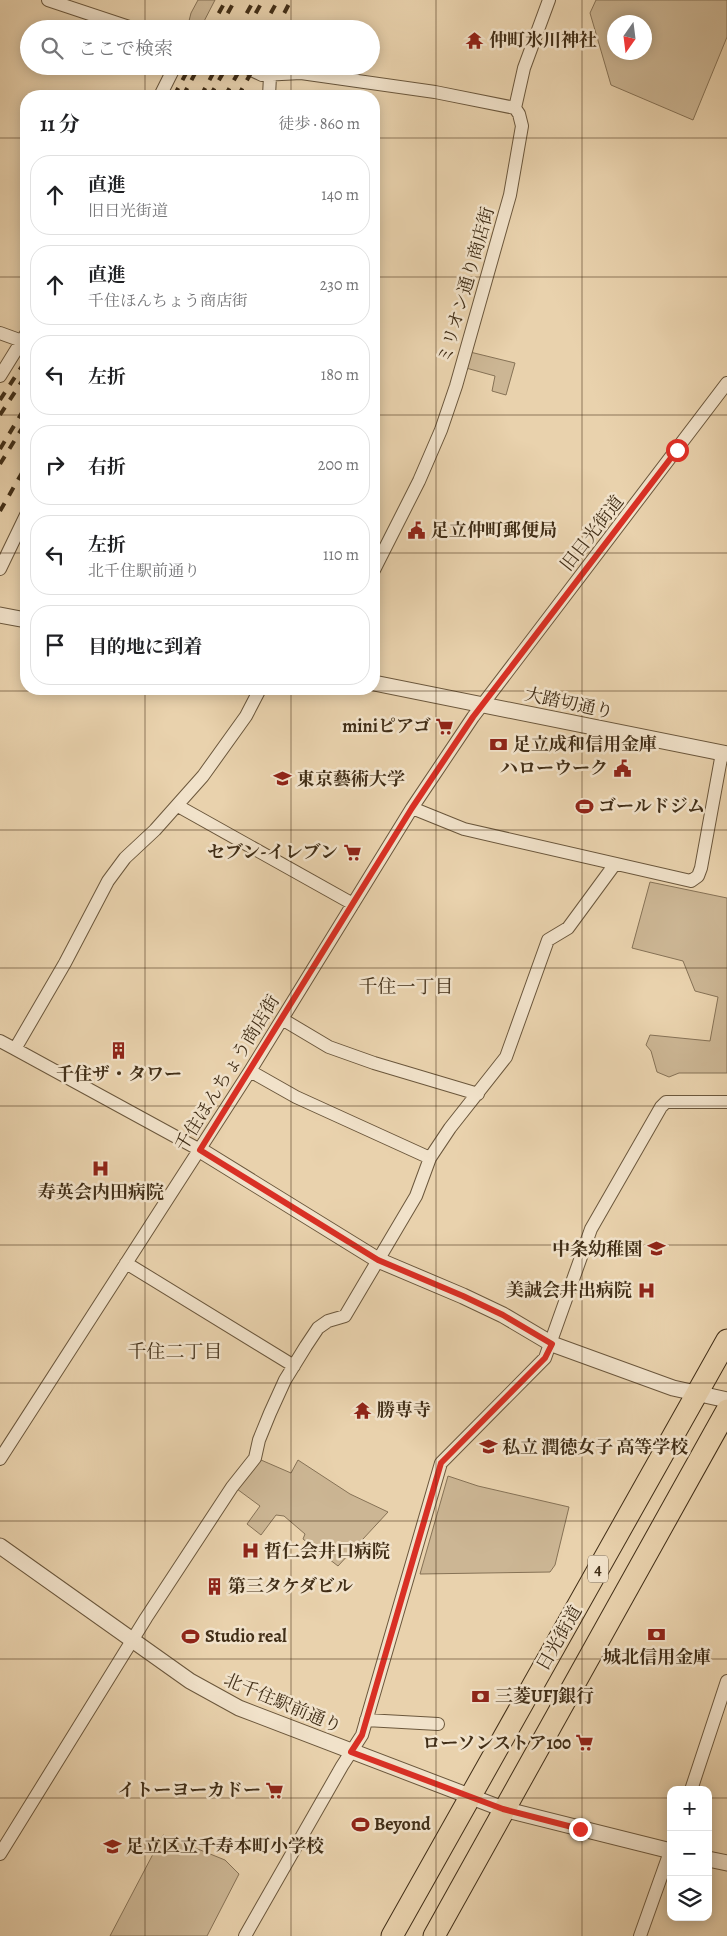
<!DOCTYPE html>
<html lang="ja">
<meta charset="utf-8">
<style>
:root{--surface:#fff;--page:#f6f6f6;--text:#202124;--muted:#757577;--line:#e0e0e0}
body{margin:0;font-family:Alegreya,"Noto Serif JP",serif;background:var(--page);color:var(--text)}
.controls{position:absolute;right:15px;bottom:15px;display:grid;overflow:hidden;border-radius:10px;box-shadow:0 2px 12px #0003}
.controls button{width:45px;height:45px;display:grid;place-items:center;padding:0;border:0;border-bottom:1px solid var(--line);background:var(--surface);color:var(--text);font:25px sans-serif}
.compass{position:absolute;left:607px;top:15px;width:45px;height:45px;border-radius:50%;background:var(--surface);box-shadow:0 2px 12px #0003;rotate:194deg}
.stop{position:absolute;width:15px;height:15px;margin:-11px;border:4px solid #d93025;border-radius:50%;background:#fff}
.stop.end{background:#d93025;border-color:#fff;box-shadow:0 1px 5px #0008}
.list{margin:0;padding:0;list-style:none}
h2{display:flex;justify-content:space-between;align-items:center;height:65px;margin:0;padding:0 20px;font-size:21px}
h2 small{font-size:16px;font-weight:400;color:var(--muted)}
.list li{display:grid;grid-template-columns:32px 1fr auto;gap:15px;align-items:center;box-sizing:border-box;height:80px;margin:0 10px 10px;padding:0 10px;border:1px solid var(--line);border-radius:20px}
.list b{display:block;font-size:19px;white-space:nowrap}
.list p{margin:0;font-size:16px;white-space:nowrap;color:var(--muted)}
.list em{font-size:16px;font-style:normal;color:var(--muted)}
.icon{flex:none;width:28px;height:28px;fill:none;stroke:currentColor;stroke-width:2;stroke-linecap:round;stroke-linejoin:round}
.map{position:relative;flex:none;width:727px;height:1936px;overflow:hidden}
.search{position:absolute;background:var(--surface);box-shadow:0 2px 12px #0003;left:20px;top:20px;width:360px;height:55px;display:flex;align-items:center;gap:12px;box-sizing:border-box;padding:0 18px;border-radius:28px;color:var(--muted);font-size:19px}
.panel{position:absolute;background:var(--surface);box-shadow:0 2px 12px #0003;left:20px;top:90px;width:360px;height:605px;border-radius:20px}
.map>svg:first-child{display:block}
</style>
<div class="map">
<svg width="727" height="1936" viewBox="0 0 727 1936">
<rect width="100%" height="100%" fill="#e9d2ad"/>
<filter id="stains"><feTurbulence type="fractalNoise" baseFrequency=".004" numOctaves="4"/><feColorMatrix values="0 0 0 0 .2 0 0 0 0 .09 0 0 0 0 .02 0 0 0 .5 -.17"/></filter>
<radialGradient id="worn" r=".72"><stop offset=".6" stop-color="#630" stop-opacity="0"/><stop offset="1" stop-color="#630" stop-opacity=".3"/></radialGradient>
<path fill="#ccb694" stroke="#867256" fill-rule="evenodd" d="M198 0H215L200 29H187L191 13Z
M596 0H727V37L693 120 611 85 590 13ZM614 22H644V52H614Z
M470 352 515 363 506 395 492 391 495 376 466 368Z
M650 882 727 898V1073H679L669 1077 657 1072 651 1051 646 1045 650 1035 710 1041 718 997 695 991 683 961 632 948Z
M261 1460 291 1473 298 1460 350 1494 388 1512 338 1566 303 1539 305 1534 284 1516 276 1515 261 1535 247 1524 260 1506 237 1489Z
M448 1476 478 1486 569 1507 555 1565 550 1572 420 1574Z
M163 1835 225 1860 239 1874 207 1936H110Z"/>
<g fill="none" stroke-linecap="round" stroke-linejoin="round">
<defs>
<path id="minor" d="M48 0 135 29
M243 66 262 75 301 73 435 92 515 108
M160 96 175 66
M269 96 270 76
M0 333 22 341
M0 376 26 334
M0 569 26 515
M374 570 419 481 441 430 456 386 510 195 522 126 519 114 515 108 524 68 549 0
M178 806 353 904
M412 808 464 829 691 881 698 876 701 868 722 753
M282 1019 329 1047 374 1063 478 1094
M0 1041 15 1049 65 963 108 881 125 858 155 830 203 776 246 716 260 689
M15 1049 200 1150
M250 1071 296 1097 430 1158
M126 1263 294 1366
M0 1459 250 1071 412 808 473 717 727 383
M366 1720 438 1724
M691 1790 727 1681
M0 1854 146 1618 232 1487 255 1458 259 1440 270 1413 285 1380 306 1346 318 1328 328 1321 345 1316 416 1196 430 1158 450 1128 506 1057 548 940 568 928 615 864
M245 1936 342 1766 362 1735 441 1463 545 1358 591 1229 661 1107 666 1102H727
M640 1936 671 1849"/>
<path id="tertiary" d="M0 615 26 620
M374 683 727 754
M200 1150 378 1260 463 1296 503 1315 552 1344 673 1388 727 1400
M0 1546 190 1681 239 1708 503 1809 671 1851
M708 1859 727 1863"/>
<path id="trunk" d="M392 1936 727 1340
M434 1936 727 1410"/>
</defs>
<use href="#minor" stroke="#6b573c" stroke-width="14"/>
<use href="#tertiary" stroke="#6b573c" stroke-width="17"/>
<use href="#trunk" stroke="#412e17" stroke-width="23"/>
<use href="#minor" stroke="#f1e2ca" stroke-width="12"/>
<use href="#tertiary" stroke="#f1e2ca" stroke-width="15"/>
<use href="#trunk" stroke="#e9d2ad" stroke-width="21"/>
<path stroke="#412e17" stroke-width="4" stroke-dasharray="9 9" stroke-linecap="butt" d="M210 29 226 0
M219 29 235 0
M238 29 254 0
M247 29 263 0
M262 29 278 0
M276 29 291 0
M174 96 190 66
M183 96 199 66
M201 96 217 66
M210 96 227 66
M225 96 242 66
M238 96 255 66
M0 400 26 360
M0 415 26 375
M0 449 26 406
M0 464 26 422
M0 511 26 466"/>
</g>
<g fill="none" stroke-linecap="round" stroke-linejoin="round">
<path stroke="#d93025" stroke-width="6" d="M580 1829 503 1809 351 1752 362 1735 441 1463 545 1358 552 1344 503 1315 463 1296 378 1260 200 1150 412 808 473 717 677 450"/>
</g>
<path fill="none" stroke="#412e17" stroke-width="1" stroke-opacity="0.55" d="M145 0V29M291 0V29M436 0V1936M582 0V1936M145 66V96M291 66V96M0 138H26M374 138H727M0 277H26M374 277H727M0 415H26M374 415H727M0 553H26M374 553H727M145 689V1936M291 689V1936M0 691H727M0 830H727M0 968H727M0 1106H727M0 1245H727M0 1383H727M0 1521H727M0 1659H727M0 1798H671M708 1798H727"/>
<defs>
<symbol id="temple-bare" viewBox="-9 -9 18 18"><path d="M0-6L5-2H3V0L6.5 2.5H4V6H1.5V3h-3V6H-4V2.5H-6.5L-3 0V-2H-5Z" fill="#8f2418" stroke="#f1e2ca" stroke-width="2.5" paint-order="stroke"/></symbol>
<symbol id="civic-bare" viewBox="-9 -9 18 18"><path d="M-.6-6.5H3V-4.5H.6V-3L4-1V1h2V6H-6V1h2V-1L-.6-3ZM-1.2 2.5V6h2.4V2.5Z" fill="#8f2418" stroke="#f1e2ca" stroke-width="2.5" paint-order="stroke"/></symbol>
<symbol id="supermarket-bare" viewBox="-9 -9 18 18"><path d="M-6-5.5h2.5l.6 2H6L4.5 2H-2.5L-4.4-4H-6ZM-1.5 3.2a1.3 1.3 0 1 0 .1 0ZM3 3.2a1.3 1.3 0 1 0 .1 0Z" fill="#8f2418" stroke="#f1e2ca" stroke-width="2.5" paint-order="stroke"/></symbol>
<symbol id="bank-bare" viewBox="-9 -9 18 18"><path d="M-6-4H6V4H-6ZM0-2.3a2.3 2.3 0 1 0 0 4.6a2.3 2.3 0 1 0 0-4.6Z" fill="#8f2418" stroke="#f1e2ca" stroke-width="2.5" paint-order="stroke"/></symbol>
<symbol id="university-bare" viewBox="-9 -9 18 18"><path d="M0-5L7-2L0 1L-7-2ZM-4 1L0 2.5L4 1V4Q0 6-4 4Z" fill="#8f2418" stroke="#f1e2ca" stroke-width="2.5" paint-order="stroke"/></symbol>
<symbol id="stadium-bare" viewBox="-9 -9 18 18"><path d="M0-5a6.5 5 0 1 0 0 10a6.5 5 0 1 0 0-10ZM-3.5-1.8h7v3.6h-7Z" fill="#8f2418" stroke="#f1e2ca" stroke-width="2.5" paint-order="stroke"/></symbol>
<symbol id="building-bare" viewBox="-9 -9 18 18"><path d="M-4-6H4V6H1V3H-1V6H-4ZM-2.5-4.3h1.7v1.8h-1.7ZM.8-4.3h1.7v1.8H.8ZM-2.5-1h1.7V.8h-1.7ZM.8-1h1.7V.8H.8Z" fill="#8f2418" stroke="#f1e2ca" stroke-width="2.5" paint-order="stroke"/></symbol>
<symbol id="hospital-bare" viewBox="-9 -9 18 18"><path d="M-5-5h3v3.5h4V-5h3V5h-3V1.5h-4V5h-3Z" fill="#8f2418" stroke="#f1e2ca" stroke-width="2.5" paint-order="stroke"/></symbol>
<symbol id="school-bare" viewBox="-9 -9 18 18"><path d="M0-5L7-2L0 1L-7-2ZM-4 1L0 2.5L4 1V4Q0 6-4 4Z" fill="#8f2418" stroke="#f1e2ca" stroke-width="2.5" paint-order="stroke"/></symbol>
</defs>
<g fill-rule="evenodd">
<use href="#temple-bare" x="462" y="28" width="25" height="25"/>
<use href="#civic-bare" x="404" y="518" width="25" height="25"/>
<use href="#supermarket-bare" x="432" y="714" width="25" height="25"/>
<use href="#bank-bare" x="486" y="732" width="25" height="25"/>
<use href="#civic-bare" x="610" y="756" width="25" height="25"/>
<use href="#university-bare" x="270" y="766" width="25" height="25"/>
<use href="#stadium-bare" x="572" y="794" width="25" height="25"/>
<use href="#supermarket-bare" x="340" y="840" width="25" height="25"/>
<use href="#building-bare" x="106" y="1038" width="25" height="25"/>
<use href="#hospital-bare" x="88" y="1156" width="25" height="25"/>
<use href="#school-bare" x="644" y="1236" width="25" height="25"/>
<use href="#hospital-bare" x="634" y="1278" width="25" height="25"/>
<use href="#temple-bare" x="350" y="1398" width="25" height="25"/>
<use href="#school-bare" x="476" y="1434" width="25" height="25"/>
<use href="#hospital-bare" x="238" y="1538" width="25" height="25"/>
<use href="#building-bare" x="202" y="1574" width="25" height="25"/>
<use href="#bank-bare" x="644" y="1622" width="25" height="25"/>
<use href="#stadium-bare" x="178" y="1624" width="25" height="25"/>
<use href="#bank-bare" x="468" y="1684" width="25" height="25"/>
<use href="#supermarket-bare" x="572" y="1730" width="25" height="25"/>
<use href="#supermarket-bare" x="262" y="1778" width="25" height="25"/>
<use href="#stadium-bare" x="348" y="1812" width="25" height="25"/>
<use href="#school-bare" x="100" y="1834" width="25" height="25"/>
</g>
<g text-anchor="middle" stroke-width="5" stroke-linejoin="round" paint-order="stroke">
<rect fill="#f1e2ca" stroke="#76644d" stroke-width="1" x="588" y="1555.5" width="20" height="27" rx="4"/>
<g font-size="16" font-weight="bold" fill="#412e17">
<text x="598" y="1575">4</text>
</g>
<g font-size="18" font-weight="bold" fill="#412e17" stroke="#f1e2ca" text-anchor="start">
<text x="489" y="46">仲町氷川神社</text>
<text x="431" y="536">足立仲町郵便局</text>
<text x="431" y="732" text-anchor="end">miniピアゴ</text>
<text x="513" y="750">足立成和信用金庫</text>
<text x="608" y="774" text-anchor="end">ハローウーク</text>
<text x="297" y="785">東京藝術大学</text>
<text x="598" y="812">ゴールドジム</text>
<text x="338" y="858" text-anchor="end">セブン-イレブン</text>
<text x="119" y="1080" text-anchor="middle">千住ザ・タワー</text>
<text x="101" y="1198" text-anchor="middle">寿英会内田病院</text>
<text x="642" y="1255" text-anchor="end">中条幼稚園</text>
<text x="632" y="1296" text-anchor="end">美誠会井出病院</text>
<text x="377" y="1416">勝専寺</text>
<text x="502" y="1453">私立 潤徳女子 高等学校</text>
<text x="264" y="1557">哲仁会井口病院</text>
<text x="228" y="1592">第三タケダビル</text>
<text x="205" y="1642">Studio real</text>
<text x="657" y="1663" text-anchor="middle">城北信用金庫</text>
<text x="495" y="1702">三菱UFJ銀行</text>
<text x="571" y="1749" text-anchor="end">ローソンストア100</text>
<text x="261" y="1796" text-anchor="end">イトーヨーカドー</text>
<text x="374" y="1830">Beyond</text>
<text x="126" y="1852">足立区立千寿本町小学校</text>
</g>
<g font-size="18" fill="#412e17" stroke="#f1e2ca">
<text transform="translate(466 285) rotate(-74)" y="6">ミリオン通り商店街</text>
<text transform="translate(592 533) rotate(-52)" y="6">旧日光街道</text>
<text transform="translate(569 703) rotate(12)" y="6">大踏切通り</text>
<text transform="translate(227 1073) rotate(-58)" y="6">千住ほんちょう商店街</text>
<text transform="translate(559 1638) rotate(-60)" y="6">日光街道</text>
<text transform="translate(283 1703) rotate(23)" y="6">北千住駅前通り</text>
</g>
<g font-size="19" fill="#412e17" stroke="#f1e2ca">
<text x="406" y="993">千住一丁目</text>
<text x="175" y="1358">千住二丁目</text>
</g>
</g>
<rect width="100%" height="100%" filter="url(#stains)"/>
<rect width="100%" height="100%" fill="url(#worn)"/>
</svg>
<div class="controls">
<button>+</button>
<button>−</button>
<button><svg class="icon" aria-label="layers" viewBox="0 0 24 24"><path d="M12 4l9 5-9 5-9-5zM3 14l9 5 9-5"/></svg></button>
</div>
<svg class="compass" viewBox="-18 -18 36 36"><path d="M0-13l5 13h-10z" fill="#e53935"/><path d="M0 13l5-13h-10z" fill="#757577"/></svg>
<div class="stop" style="left:677px;top:450px"></div>
<div class="stop end" style="left:580px;top:1829px"></div>
<div class="search"><svg class="icon" aria-label="search" viewBox="0 0 24 24"><circle cx="10" cy="10" r="6"/><path d="M15 15l6 6"/></svg>ここで検索</div>
<section class="panel">
<h2>11 分<small>徒歩 · 860 m</small></h2>
<ul class="list">
<li><svg class="icon" aria-label="ahead" viewBox="0 0 24 24"><path d="M12 20V5M6 11l6-6 6 6"/></svg><div><b>直進</b><p>旧日光街道</p></div><em>140 m</em></li>
<li><svg class="icon" aria-label="ahead" viewBox="0 0 24 24"><path d="M12 20V5M6 11l6-6 6 6"/></svg><div><b>直進</b><p>千住ほんちょう商店街</p></div><em>230 m</em></li>
<li><svg class="icon" aria-label="left" viewBox="0 0 24 24"><path d="M17 20v-9H6M10 6l-5 5 5 5"/></svg><div><b>左折</b></div><em>180 m</em></li>
<li><svg class="icon" aria-label="right" viewBox="0 0 24 24"><path d="M7 20v-9h11M14 6l5 5-5 5"/></svg><div><b>右折</b></div><em>200 m</em></li>
<li><svg class="icon" aria-label="left" viewBox="0 0 24 24"><path d="M17 20v-9H6M10 6l-5 5 5 5"/></svg><div><b>左折</b><p>北千住駅前通り</p></div><em>110 m</em></li>
<li><svg class="icon" aria-label="arrive" viewBox="0 0 24 24"><path d="M6 21V4h12l-3 4 3 4H6"/></svg><div><b>目的地に到着</b></div></li>
</ul>
</section>
</div>
